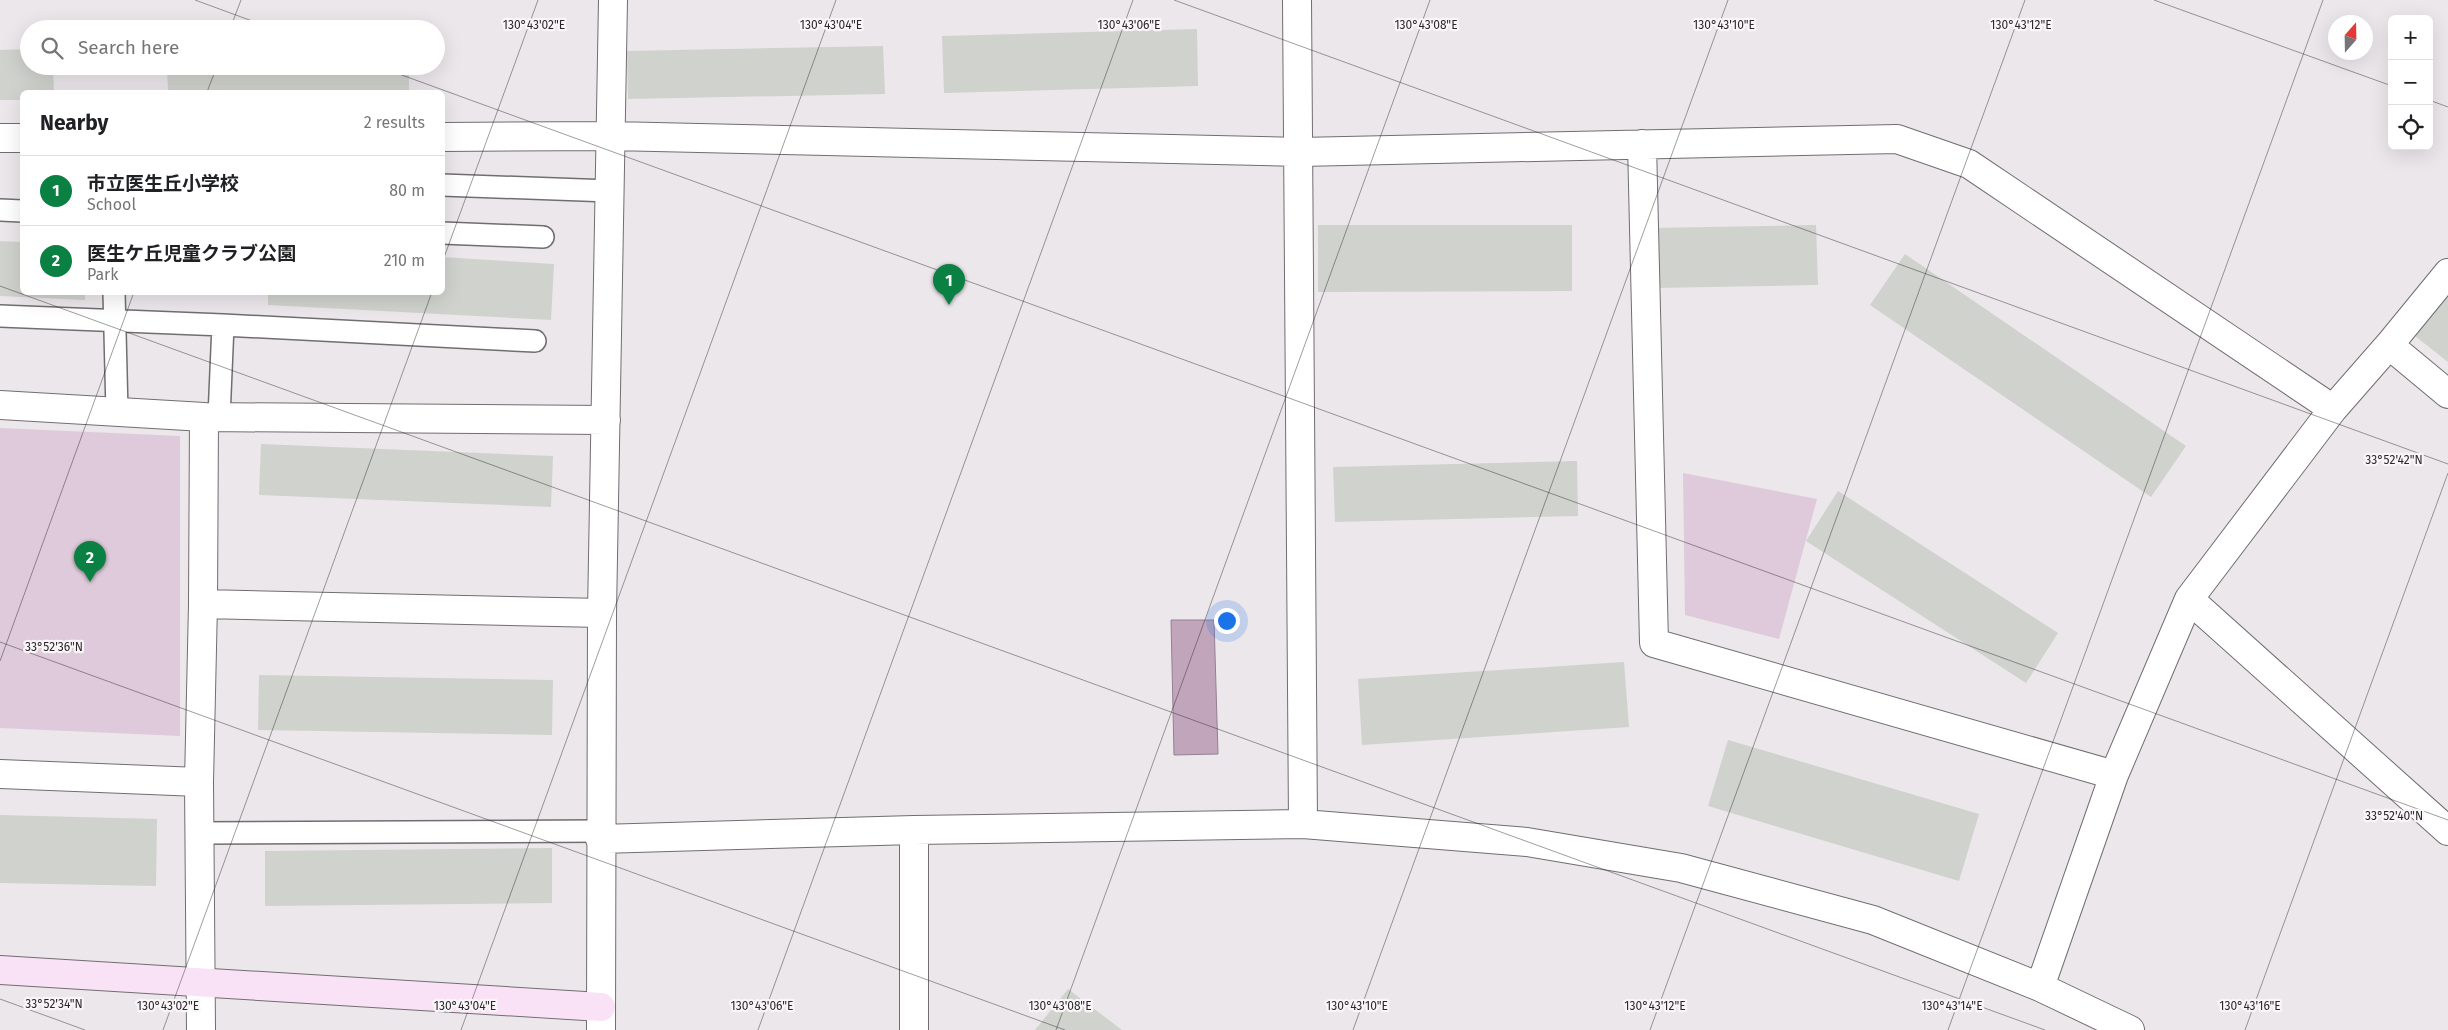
<!DOCTYPE html>
<meta charset="utf-8">
<style>
:root{--surface:#fff;--page:#f2f2f2;--text:#202124;--muted:#757577;--line:#e0e0e0;--accent:#0b8043}
body{margin:0;font-family:"Fira Sans","Noto Sans JP",sans-serif;background:var(--page);color:var(--text)}
.controls{position:absolute;right:15px;top:15px;display:grid;overflow:hidden;border-radius:8px;box-shadow:0 5px 20px #0002}
.controls button{width:45px;height:45px;display:grid;place-items:center;padding:0;border:0;border-bottom:1px solid var(--line);background:var(--surface);color:var(--text);font:25px sans-serif}
.compass{position:absolute;left:2328px;top:15px;width:45px;height:45px;border-radius:50%;background:var(--surface);box-shadow:0 5px 20px #0002;rotate:20deg}
.you{position:absolute;left:1226px;top:620px;width:18px;height:18px;margin:-12px;border:4px solid #fff;border-radius:50%;background:#1a73e8;box-shadow:0 0 0 8px #1a73e833}
.badge{display:grid;place-items:center;width:32px;height:32px;border-radius:50%;background:var(--accent);color:#fff;font-size:16px;font-weight:700}
.pin{position:absolute;translate:-50% -41px;filter:drop-shadow(0 1px 2px #0008)}
.pin::after{content:'';position:absolute;top:26px;width:18px;height:15px;background:inherit;clip-path:polygon(0 0,100% 0,50% 100%)}
.list{margin:0;padding:0;list-style:none}
h2{display:flex;justify-content:space-between;align-items:center;height:65px;margin:0;padding:0 20px;font-size:21px}
h2 small{font-size:16px;font-weight:400;color:var(--muted)}
.list li{display:grid;grid-template-columns:32px 1fr auto;gap:15px;align-items:center;box-sizing:border-box;height:70px;padding:0 20px;border-top:1px solid var(--line)}
.list b{display:block;font-size:19px;white-space:nowrap}
.list p{margin:0;font-size:16px;white-space:nowrap;color:var(--muted)}
.list em{font-size:16px;font-style:normal;color:var(--muted)}
.icon{flex:none;width:28px;height:28px;fill:none;stroke:currentColor;stroke-width:2;stroke-linecap:round;stroke-linejoin:round}
.map{position:relative;flex:none;width:2448px;height:1030px;overflow:hidden}
.search{position:absolute;background:var(--surface);box-shadow:0 5px 20px #0002;left:20px;top:20px;width:425px;height:55px;display:flex;align-items:center;gap:12px;box-sizing:border-box;padding:0 18px;border-radius:28px;color:var(--muted);font-size:19px}
.panel{position:absolute;background:var(--surface);box-shadow:0 5px 20px #0002;left:20px;top:90px;width:425px;height:205px;border-radius:8px}
.map>svg:first-child{display:block}
</style>
<div class="map">
<svg width="2448" height="1030" viewBox="0 0 2448 1030">
<rect width="100%" height="100%" fill="#ece7eb"/>
<path fill="#decada" d="M0 428 180 436V736L0 728Z
M1683 473 1817 499 1779 639 1685 615Z"/>
<path fill="#c1a5bb" stroke="#948090" d="M1171 620H1214L1218 754 1174 755Z"/>
<path fill="#d0d2cd" d="M1197 29 1198 86 944 93 942 36Z
M883 46 885 94 628 99 627 51Z
M29 49V66H53L54 92H22V100H0V50Z
M167 66H409V92H168Z
M1318 225H1572V291L1318 292Z
M1816 225 1818 285 1653 288 1651 228Z
M0 241 22 242V292H85V300L0 296Z
M1905 254 2186 446 2151 497 1870 305Z
M442 257 554 264 551 320 268 305V292H442Z
M2448 295V362L2415 336Z
M261 444 553 456 551 507 259 495Z
M1577 461 1578 516 1335 522 1333 467Z
M1838 491 2058 633 2026 683 1806 541Z
M1624 662 1629 727 1362 745 1358 679Z
M259 675 553 680 552 735 258 730Z
M1728 740 1979 814 1959 881 1708 806Z
M0 815 157 819 156 886 0 883Z
M552 848V903L265 906V851Z
M1068 989 1122 1030H1035Z"/>
<g fill="none" stroke-linecap="round" stroke-linejoin="round">
<defs>
<path id="lane" d="M442 185 610 191
M0 210 22 211
M442 233 543 237
M114 292 117 412
M0 316 223 325
M219 417 223 325 535 341
M199 833 601 831"/>
<path id="street" d="M1297 0 1303 824
M442 137 612 136 1300 152 1897 139 1969 164 2333 409
M0 138H22
M1642 144 1654 643 2114 775
M2389 345 2448 394
M0 405 204 417 203 604 199 782 201 1030
M204 417 606 420
M2189 599 2448 831
M203 604 602 613
M0 774 199 782
M600 839 914 830 1303 824 1527 842 1681 868 1873 920 2040 987 2130 1030
M2040 987 2114 775 2189 599 2333 409 2389 345 2448 273
M601 1030 602 613 613 0
M914 1030V830"/>
<path id="secondary" d="M0 970 601 1007"/>
</defs>
<use href="#lane" stroke="#716d70" stroke-width="24"/>
<use href="#street" stroke="#716d70" stroke-width="30"/>
<use href="#secondary" stroke="#716d70" stroke-width="30"/>
<use href="#lane" stroke="#fff" stroke-width="21"/>
<use href="#street" stroke="#fff" stroke-width="28"/>
<use href="#secondary" stroke="#fae2f6" stroke-width="28"/>
</g>
<path fill="none" stroke="#2a282a" stroke-width="1" stroke-opacity="0.45" d="M195 0 274 29M1174 0 2448 464M2154 0 2392 86M230 29 241 0M377 66 2448 820M207 92 217 66M2429 100 2448 107M442 263 538 0M0 286 2045 1030M0 642 1065 1030M0 661 134 292M0 999 85 1030M163 1030 432 292M461 1030 836 0M758 1030 1133 0M1056 1030 1430 0M1353 1030 1728 0M1650 1030 2025 0M1948 1030 2323 0M2245 1030 2448 473"/>
<g font-size="12" text-anchor="middle" fill="#2a282a" stroke="#f9f5f8" stroke-width="4.5" stroke-linejoin="round" paint-order="stroke">
<text x="534" y="29">130°43'02"E</text>
<text x="831" y="29">130°43'04"E</text>
<text x="1129" y="29">130°43'06"E</text>
<text x="1426" y="29">130°43'08"E</text>
<text x="1724" y="29">130°43'10"E</text>
<text x="2021" y="29">130°43'12"E</text>
<text x="2394" y="464">33°52'42"N</text>
<text x="54" y="651">33°52'36"N</text>
<text x="2394" y="820">33°52'40"N</text>
<text x="54" y="1008">33°52'34"N</text>
<text x="168" y="1010">130°43'02"E</text>
<text x="465" y="1010">130°43'04"E</text>
<text x="762" y="1010">130°43'06"E</text>
<text x="1060" y="1010">130°43'08"E</text>
<text x="1357" y="1010">130°43'10"E</text>
<text x="1655" y="1010">130°43'12"E</text>
<text x="1952" y="1010">130°43'14"E</text>
<text x="2250" y="1010">130°43'16"E</text>
</g>
</svg>
<div class="controls">
<button>+</button>
<button>−</button>
<button><svg class="icon" aria-label="locate" viewBox="0 0 24 24"><circle cx="12" cy="12" r="6"/><path d="M12 2v4M12 18v4M2 12h4M18 12h4"/></svg></button>
</div>
<svg class="compass" viewBox="-18 -18 36 36"><path d="M0-13l5 13h-10z" fill="#e53935"/><path d="M0 13l5-13h-10z" fill="#757577"/></svg>
<div class="you"></div>
<div class="pin badge" style="left:949px;top:305px">1</div>
<div class="pin badge" style="left:90px;top:582px">2</div>
<div class="search"><svg class="icon" aria-label="search" viewBox="0 0 24 24"><circle cx="10" cy="10" r="6"/><path d="M15 15l6 6"/></svg>Search here</div>
<section class="panel">
<h2>Nearby<small>2 results</small></h2>
<ul class="list">
<li><span class="badge">1</span><div><b>市立医生丘小学校</b><p>School</p></div><em>80 m</em></li>
<li><span class="badge">2</span><div><b>医生ケ丘児童クラブ公園</b><p>Park</p></div><em>210 m</em></li>
</ul>
</section>
</div>
